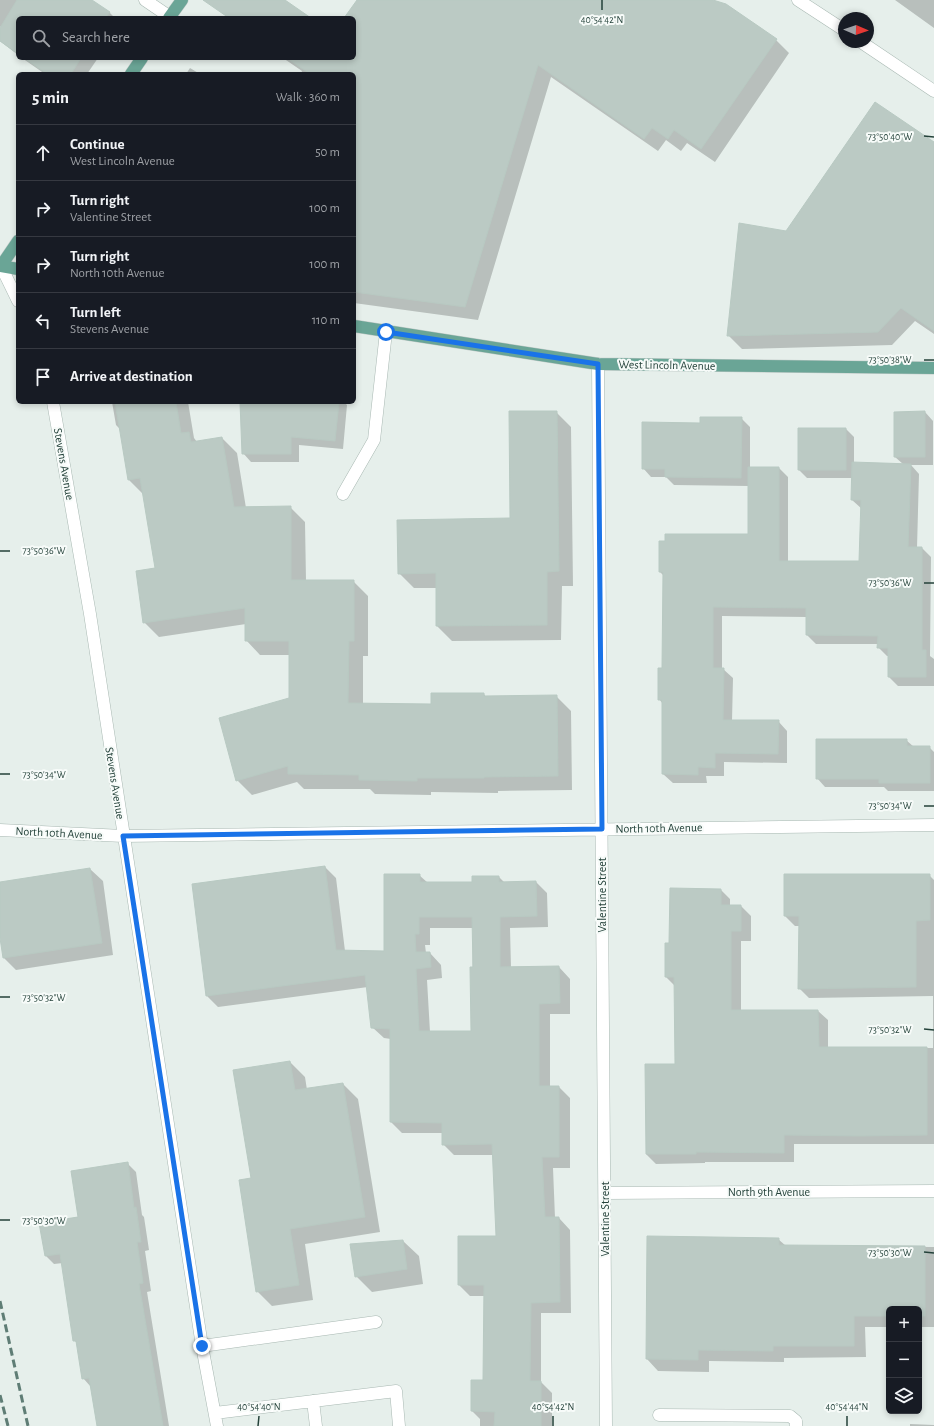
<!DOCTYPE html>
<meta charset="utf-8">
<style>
:root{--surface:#171b24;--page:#242831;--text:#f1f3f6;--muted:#9ea1a6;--line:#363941}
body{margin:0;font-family:"Alegreya Sans",sans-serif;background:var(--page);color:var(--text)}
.controls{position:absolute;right:12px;bottom:12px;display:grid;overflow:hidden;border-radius:6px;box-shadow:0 2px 6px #0003}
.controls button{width:36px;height:36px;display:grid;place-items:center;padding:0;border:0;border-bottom:1px solid var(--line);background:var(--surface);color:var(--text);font:20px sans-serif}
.compass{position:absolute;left:838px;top:12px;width:36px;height:36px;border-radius:50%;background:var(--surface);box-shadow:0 2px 6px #0003;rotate:92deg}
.stop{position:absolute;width:12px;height:12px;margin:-9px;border:3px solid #1a73e8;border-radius:50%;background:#fff}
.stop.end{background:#1a73e8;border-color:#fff;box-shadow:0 1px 4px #0008}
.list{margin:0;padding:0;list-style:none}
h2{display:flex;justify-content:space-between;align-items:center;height:52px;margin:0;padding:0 16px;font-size:17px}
h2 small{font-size:13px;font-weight:400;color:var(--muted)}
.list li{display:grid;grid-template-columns:26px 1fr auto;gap:12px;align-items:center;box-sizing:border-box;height:56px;padding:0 16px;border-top:1px solid var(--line)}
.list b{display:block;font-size:15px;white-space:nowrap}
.list p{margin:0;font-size:13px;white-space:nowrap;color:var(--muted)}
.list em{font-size:13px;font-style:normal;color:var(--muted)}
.icon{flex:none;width:22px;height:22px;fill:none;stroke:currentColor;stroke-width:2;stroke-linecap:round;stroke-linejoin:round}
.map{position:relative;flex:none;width:934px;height:1426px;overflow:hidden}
.search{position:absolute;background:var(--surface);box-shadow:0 2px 6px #0003;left:16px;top:16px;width:340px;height:44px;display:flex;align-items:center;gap:10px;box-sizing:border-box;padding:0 14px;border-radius:6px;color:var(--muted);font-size:15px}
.panel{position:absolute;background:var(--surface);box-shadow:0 2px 6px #0003;left:16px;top:72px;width:340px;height:332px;border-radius:6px}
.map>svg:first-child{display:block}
</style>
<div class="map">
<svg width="934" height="1426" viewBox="0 0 934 1426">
<rect width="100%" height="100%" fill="#e6efeb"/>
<path fill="#0003" fill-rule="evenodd" d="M0 0H90L109 12 115 18H18V55L0 41V30L1 28 0 26Z
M358 0H709L776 40 789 53 715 162 687 143 681 151 666 140 658 151 551 77 478 320 354 303V74H301L302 71 283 58H354V18H346Z
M895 0H934V28Z
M22 58H98L87 74H45Z
M190 68 200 74H186Z
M934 144V334L915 321 892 345 742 349 728 335 786 232Z
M112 402H188L194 438 197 442 222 438 237 453 246 508 290 507 305 522 306 581H353L368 596V656H363V704L432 705 484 694 486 697 556 696 571 711 572 790 498 791V793L431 792V795L375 794 370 789H304L297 782 252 795 237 780 290 698V655H260L246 640V624L159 637 144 622 157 569 144 495 129 480 121 430 116 425Z
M241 402H344L347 405 343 449 299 445V462H251L243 453Z
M556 412 571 427 573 586H562L561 640 452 641 437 626V588H414L399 573 511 519Z
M925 412 933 421V465H911L919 474 917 548H922L931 557 930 656 934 659V686H898L889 677V656H887L878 647V644H816L807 635V617L722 616V669H723L733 678 732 721H778L787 731V763L724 762V776H706L707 783H673L663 774V704L659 699 663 669 664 576 660 572V542L749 535V486L674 485 666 477H651L643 468 701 424 741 418 750 427V468H779L788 477V562H860L862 509 852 500V478H807L799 470V429H846L854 437V463L903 464 895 457Z
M906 740 914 747H929L934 752V791H888L884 787H825L817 778Z
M325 867 336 878 345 951 385 952 419 875 428 883H473L499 877 505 883 536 882 547 893 548 927 510 928 511 968 559 967 570 979V1014H550V1087H559L570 1098V1168H553L555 1218H559L570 1230 571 1313H541V1382L552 1393V1426H480V1419L472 1411 484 1381V1296H470L459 1285 497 1237 494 1155H454L443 1144V1133H402L391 1122V1039L384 1038 372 1027 368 987 218 1007 207 996ZM430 928H473L472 1032H430L427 980 442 978 441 965 430 953H426L425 945H430Z
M90 869 103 881 113 955 16 970 4 958 0 932V883Z
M929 875 934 880V1144H794V1162H705V1163L656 1164 646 1154 676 1065 675 986 666 977 670 944 721 890 730 899V906H741L751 916V941H741V1011H818L828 1020V1048H933V996L809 998 799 988 800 926H795L785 916Z
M290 1062 305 1077 307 1090 343 1084 358 1099 380 1232 305 1244 313 1300 272 1306 257 1291 252 1179Z
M127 1163 136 1172 142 1215 144 1217 149 1250 145 1251 151 1291 147 1292 169 1426H98L91 1387 83 1378 78 1344 74 1340 63 1263 54 1264 46 1256 41 1223 79 1217Z
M648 1237 778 1239 786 1246 934 1247V1327H919V1309H889V1327H865L866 1357 784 1358V1362L709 1361V1372L658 1371 647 1359Z
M403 1241 419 1256 423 1284 372 1292 356 1276Z
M910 1424 934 1425V1426H910Z"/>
<path fill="#bbcac4" stroke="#b8c9c2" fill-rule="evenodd" d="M17 0H92L110 12 106 18H18V54L0 41V28Z
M203 0H285L311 18H229Z
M357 0H713L726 4 777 39 701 149 674 130 668 139 652 128 644 139 538 65 465 307 354 292V74H310L287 58H354V18H344Z
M24 58H81L71 74H47Z
M875 102 934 142V331L901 308 878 332 727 336 739 223 786 231Z
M115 402H176L181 433 189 432 191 442 222 437 234 507 291 506V580H354V641H349L348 703 431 704V693H484V696L557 695 558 776 484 777V778H417V781L359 780V775L288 774V766L236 781 219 718 289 698V641H245V608L143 623 136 571 155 568 140 478 128 480Z
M240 402H339L335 441 291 437V454H242Z
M509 411H557L559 571 547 572V625L436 626V573L398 574 397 520 510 518Z
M925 411V457H894V412Z
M700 417H742L741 478 665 477V469H642V422L700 423Z
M798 428H846V470H798Z
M852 462 911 464 908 547H922V650H926V677H888V648H877L878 636 806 635V608L713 607V668H724L723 720H779L778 754 715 753V768L698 767V775L662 774V700H658V668H662L663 572H659V541H665V534H748V467H779V561H859L861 500H851Z
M816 739H907V746H930V783H879V779H816Z
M325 866 336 950 384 951V874H420V882H472V876H499V882L536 881 537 916 500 917V967L559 966 560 1003 539 1004V1086H559V1157H542L545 1217H559L560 1302 531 1303 530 1381H541V1426H494L495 1412 471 1411V1380H483L484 1285H458V1236H496L492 1144 442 1145V1123L390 1122V1029L371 1028 365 975 206 996 192 884ZM419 917H472L473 967H470L471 1031H419L416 969 431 967 430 952H416L415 934H419Z
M90 868 102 943 3 958 0 938V882Z
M784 874H930V920L916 921V987L798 989 799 916H784Z
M670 888 721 889V905H741V931H731V1010H818L819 1047H927V1135L859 1136 784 1135V1153L696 1152V1154H646L645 1064H675L674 977H665V943H669Z
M290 1061 295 1090 343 1083 365 1217 290 1229 299 1285 256 1292 239 1180 251 1178 233 1070Z
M128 1162 134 1208 136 1207 141 1242H137L143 1283 139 1284 163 1426H97L89 1378 82 1379 76 1341H73L60 1254 45 1256 39 1223 78 1217 71 1171Z
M647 1236 779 1238V1245L925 1246V1316H919V1309H889V1316H854V1346H773V1351L698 1350V1360L646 1359Z
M403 1240 407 1269 355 1277 350 1244Z"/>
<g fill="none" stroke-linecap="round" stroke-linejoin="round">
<defs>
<path id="minor" d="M145 0 170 17
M798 0 844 30
M861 42 934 91
M1 266 18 301
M598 364 606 1426
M53 402 90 614 202 1346 217 1426
M343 494 374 440 386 332
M0 830 123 836 934 825
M605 1193 934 1191
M202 1346 376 1322
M313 1401 316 1426
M215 1413 396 1391 399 1426
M659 1415 790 1416 796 1421V1426"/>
<path id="major" d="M169 18 182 0
M131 74 142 58
M0 266 18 269
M1 266 18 241
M354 326 598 364 934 368"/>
</defs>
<use href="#minor" stroke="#a8b8b2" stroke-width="13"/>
<use href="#major" stroke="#c2cac8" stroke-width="13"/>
<use href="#minor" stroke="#fff" stroke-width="12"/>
<use href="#major" stroke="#6aa596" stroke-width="12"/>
<path stroke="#5f7d75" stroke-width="3" stroke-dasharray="8 4" stroke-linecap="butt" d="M0 1301 28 1426
M0 1395 8 1426"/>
</g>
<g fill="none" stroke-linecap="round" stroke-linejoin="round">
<path stroke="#1a73e8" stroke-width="5" d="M202 1346 123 836 602 829 598 364 386 332"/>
</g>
<path fill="none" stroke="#24423a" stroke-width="1.5" d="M602 10V0M924 136 934 137M924 360H934M0 551H10M924 583H934M0 774H10M924 806H934M0 997H10M924 1029 934 1030M0 1220H10M924 1252 934 1253M258 1426 259 1416M553 1426V1416M847 1426V1416"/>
<g text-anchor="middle" stroke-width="4" stroke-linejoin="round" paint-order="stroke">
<g font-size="12" fill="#24423a" stroke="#f7fbf9">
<text transform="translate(667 365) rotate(1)" y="4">West Lincoln Avenue</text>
<text transform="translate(64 464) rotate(80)" y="4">Stevens Avenue</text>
<text transform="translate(115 783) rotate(81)" y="4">Stevens Avenue</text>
<text transform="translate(659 828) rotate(-1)" y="4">North 10th Avenue</text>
<text transform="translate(59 833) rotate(3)" y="4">North 10th Avenue</text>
<text transform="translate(602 895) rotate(-90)" y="4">Valentine Street</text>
<text x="769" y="1196">North 9th Avenue</text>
<text transform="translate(605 1219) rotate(-90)" y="4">Valentine Street</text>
</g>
</g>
<g font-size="10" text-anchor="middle" fill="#24423a" stroke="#f7fbf9" stroke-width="4" stroke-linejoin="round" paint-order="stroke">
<text x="602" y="23">40°54'42"N</text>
<text x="890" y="140">73°50'40"W</text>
<text x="890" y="363">73°50'38"W</text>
<text x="44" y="554">73°50'36"W</text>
<text x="890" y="586">73°50'36"W</text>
<text x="44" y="778">73°50'34"W</text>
<text x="890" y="809">73°50'34"W</text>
<text x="44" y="1001">73°50'32"W</text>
<text x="890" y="1033">73°50'32"W</text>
<text x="44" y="1224">73°50'30"W</text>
<text x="890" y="1256">73°50'30"W</text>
<text x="259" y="1410">40°54'40"N</text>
<text x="553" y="1410">40°54'42"N</text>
<text x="847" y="1410">40°54'44"N</text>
</g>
</svg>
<div class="controls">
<button>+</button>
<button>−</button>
<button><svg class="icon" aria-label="layers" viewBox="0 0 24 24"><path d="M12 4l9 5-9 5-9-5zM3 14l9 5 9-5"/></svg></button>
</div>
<svg class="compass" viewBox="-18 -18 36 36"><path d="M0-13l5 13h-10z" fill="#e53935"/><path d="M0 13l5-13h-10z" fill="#9ea1a6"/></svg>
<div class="stop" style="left:386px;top:332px"></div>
<div class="stop end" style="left:202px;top:1346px"></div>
<div class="search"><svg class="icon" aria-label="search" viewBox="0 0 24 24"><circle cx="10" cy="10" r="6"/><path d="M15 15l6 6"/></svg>Search here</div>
<section class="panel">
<h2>5 min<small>Walk · 360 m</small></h2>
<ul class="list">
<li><svg class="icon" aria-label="ahead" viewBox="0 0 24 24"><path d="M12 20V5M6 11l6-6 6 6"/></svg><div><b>Continue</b><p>West Lincoln Avenue</p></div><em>50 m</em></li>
<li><svg class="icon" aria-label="right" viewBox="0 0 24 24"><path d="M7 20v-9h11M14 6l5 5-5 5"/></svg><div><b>Turn right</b><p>Valentine Street</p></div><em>100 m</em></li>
<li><svg class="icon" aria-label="right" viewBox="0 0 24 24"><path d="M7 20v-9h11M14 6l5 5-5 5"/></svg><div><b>Turn right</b><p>North 10th Avenue</p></div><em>100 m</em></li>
<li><svg class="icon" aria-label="left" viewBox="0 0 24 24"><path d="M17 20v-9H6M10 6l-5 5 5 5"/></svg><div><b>Turn left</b><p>Stevens Avenue</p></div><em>110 m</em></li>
<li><svg class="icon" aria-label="arrive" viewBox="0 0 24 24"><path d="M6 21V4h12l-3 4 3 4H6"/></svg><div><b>Arrive at destination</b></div></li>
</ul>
</section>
</div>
